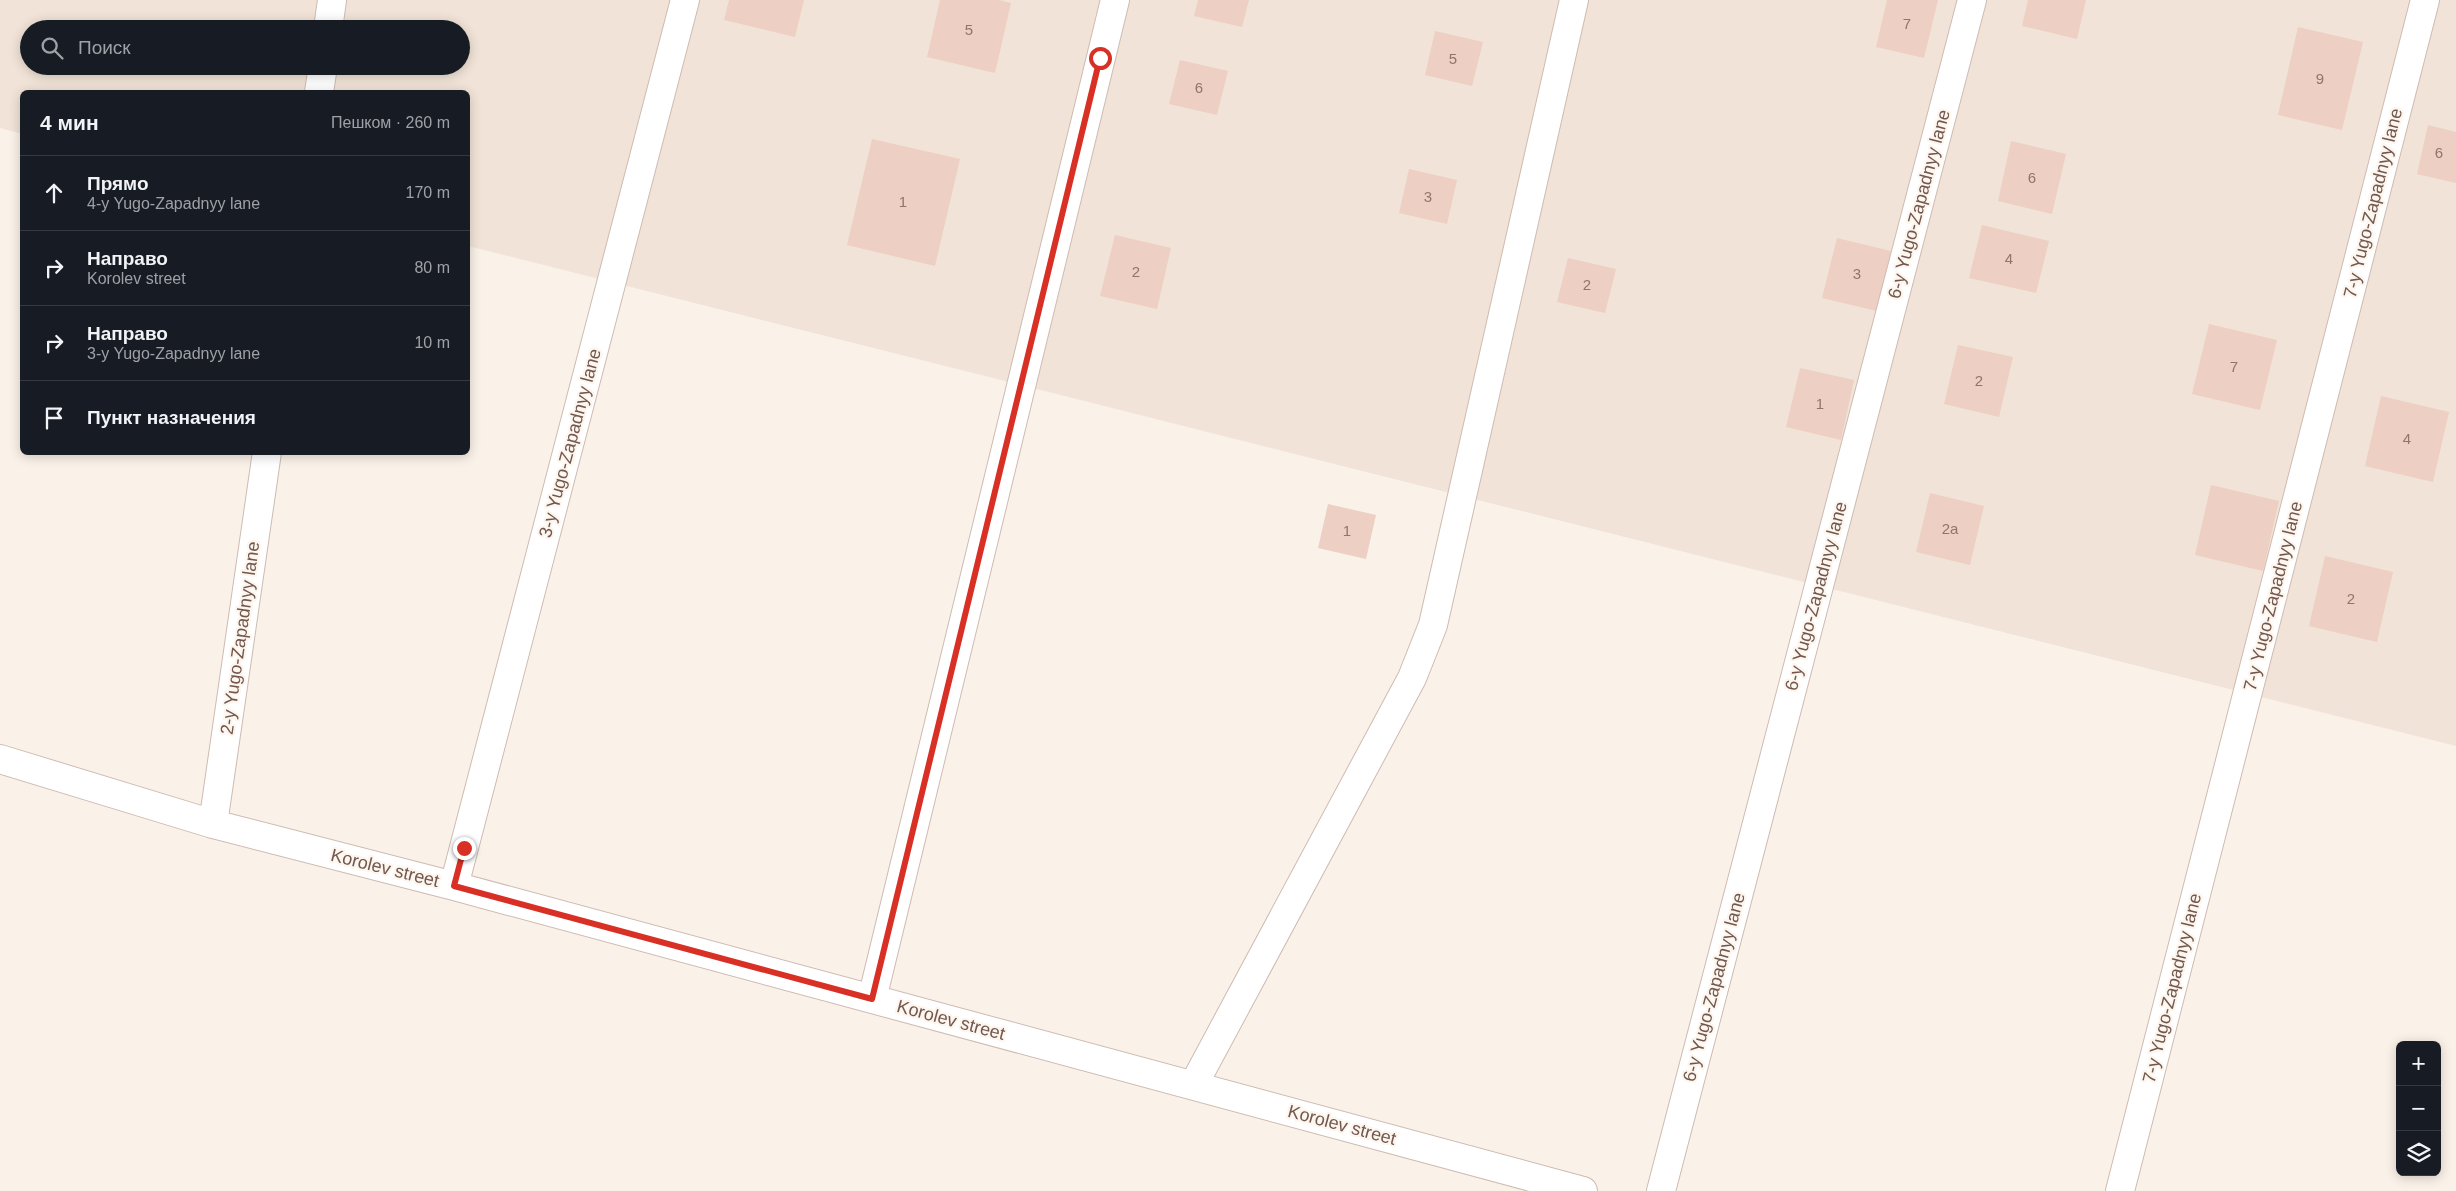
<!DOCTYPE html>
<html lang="ru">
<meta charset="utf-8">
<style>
:root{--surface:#171b24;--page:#20242c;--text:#f1f3f6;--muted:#9ea1a6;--line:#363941}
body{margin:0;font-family:Arial,sans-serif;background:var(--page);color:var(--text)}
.controls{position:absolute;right:15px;bottom:15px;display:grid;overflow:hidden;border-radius:8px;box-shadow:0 2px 12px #0003}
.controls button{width:45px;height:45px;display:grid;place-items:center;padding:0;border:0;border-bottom:1px solid var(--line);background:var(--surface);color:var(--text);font:25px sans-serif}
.stop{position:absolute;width:15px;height:15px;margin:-11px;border:4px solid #d93025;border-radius:50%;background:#fff}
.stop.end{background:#d93025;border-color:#fff;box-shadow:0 1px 5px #0008}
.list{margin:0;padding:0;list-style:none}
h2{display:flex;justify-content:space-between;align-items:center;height:65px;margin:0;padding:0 20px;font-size:21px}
h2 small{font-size:16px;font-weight:400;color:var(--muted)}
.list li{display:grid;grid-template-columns:32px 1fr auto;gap:15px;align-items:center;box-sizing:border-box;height:75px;padding:0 20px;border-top:1px solid var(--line)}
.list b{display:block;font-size:19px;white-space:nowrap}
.list p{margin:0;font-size:16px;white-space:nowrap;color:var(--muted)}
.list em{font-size:16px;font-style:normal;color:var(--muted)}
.icon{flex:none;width:28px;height:28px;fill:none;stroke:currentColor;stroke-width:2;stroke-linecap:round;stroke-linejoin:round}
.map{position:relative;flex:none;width:2456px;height:1191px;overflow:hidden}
.search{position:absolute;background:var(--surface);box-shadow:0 2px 12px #0003;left:20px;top:20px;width:450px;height:55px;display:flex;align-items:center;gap:12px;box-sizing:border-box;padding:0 18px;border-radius:28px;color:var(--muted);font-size:19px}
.panel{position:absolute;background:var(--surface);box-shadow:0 2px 12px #0003;left:20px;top:90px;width:450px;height:365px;border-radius:8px}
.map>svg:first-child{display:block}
</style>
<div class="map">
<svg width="2456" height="1191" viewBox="0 0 2456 1191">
<rect width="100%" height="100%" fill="#faf1e8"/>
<path fill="#f1e3d7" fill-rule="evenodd" d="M0 0H2456V746L468 246V92H22V134L0 128ZM29 29H461V66H29Z"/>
<path fill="#edcfc3" d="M729 0H804L795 37 724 20Z
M940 0H999L1011 3 995 73 927 57Z
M1198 0H1249L1242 27 1194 16Z
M1887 0H1938L1924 58 1876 47Z
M2028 0H2086L2077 39 2022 26Z
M2298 27 2363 42 2342 130 2278 115Z
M1435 31 1483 42 1472 86 1425 75Z
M1180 60 1228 71 1217 115 1169 104Z
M2428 125 2456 132V183L2417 174Z
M872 139 960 159 935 266 847 245Z
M2011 141 2066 154 2052 214 1998 201Z
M1409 169 1457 180 1447 224 1399 213Z
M1982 225 2049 241 2036 293 1969 278Z
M1115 235 1171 248 1157 309 1100 296Z
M1837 238 1891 251 1877 311 1822 298Z
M1568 258 1616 269 1605 313 1557 302Z
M2209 324 2277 340 2260 410 2192 394Z
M1958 345 2013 357 1999 417 1944 404Z
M1800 368 1854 380 1841 440 1786 427Z
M2381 396 2449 412 2433 482 2365 466Z
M2211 485 2279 501 2263 571 2195 555Z
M1930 493 1984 506 1970 565 1916 552Z
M1328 504 1376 515 1366 559 1318 548Z
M2325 556 2393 572 2377 642 2309 626Z"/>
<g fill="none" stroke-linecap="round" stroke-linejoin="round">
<defs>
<path id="minor" d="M328 29 332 0
M319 92 323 66
M0 759 213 824 454 886 1583 1191
M213 824 267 452
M454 886 685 0
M872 999 1115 0
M1194 1084 1412 678 1433 625 1574 0
M1661 1191 1972 0
M2120 1191 2425 0"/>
</defs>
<use href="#minor" stroke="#cebbb2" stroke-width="30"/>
<use href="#minor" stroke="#fff" stroke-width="28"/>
</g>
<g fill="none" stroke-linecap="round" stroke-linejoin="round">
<path stroke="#d93025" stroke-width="6" d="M464 848 454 886 872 999 1100 58"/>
</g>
<g text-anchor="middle" stroke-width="4.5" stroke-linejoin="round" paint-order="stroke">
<g font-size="15" fill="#91756c">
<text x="1907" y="29">7</text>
<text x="969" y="35">5</text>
<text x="1453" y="64">5</text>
<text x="2320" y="84">9</text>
<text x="1199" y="93">6</text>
<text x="2439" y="158">6</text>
<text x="2032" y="183">6</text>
<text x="1428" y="202">3</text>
<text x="903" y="207">1</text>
<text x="2009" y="264">4</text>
<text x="1136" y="277">2</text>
<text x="1857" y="279">3</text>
<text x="1587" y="290">2</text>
<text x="2234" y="372">7</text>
<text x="1979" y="386">2</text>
<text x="1820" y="409">1</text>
<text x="2407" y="444">4</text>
<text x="1950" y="534">2а</text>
<text x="1347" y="536">1</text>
<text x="2351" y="604">2</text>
</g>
<g font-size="18" fill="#72574f" stroke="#fdf6ee">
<text transform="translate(2373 203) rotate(-76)" y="6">7-y Yugo-Zapadnyy lane</text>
<text transform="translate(1919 204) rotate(-75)" y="6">6-y Yugo-Zapadnyy lane</text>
<text transform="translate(570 443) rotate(-75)" y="6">3-y Yugo-Zapadnyy lane</text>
<text transform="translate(1816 596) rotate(-75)" y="6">6-y Yugo-Zapadnyy lane</text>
<text transform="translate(2273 596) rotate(-76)" y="6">7-y Yugo-Zapadnyy lane</text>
<text transform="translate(240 638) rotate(-82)" y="6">2-y Yugo-Zapadnyy lane</text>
<text transform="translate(385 868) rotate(14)" y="6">Korolev street</text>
<text transform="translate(1714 987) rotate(-75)" y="6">6-y Yugo-Zapadnyy lane</text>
<text transform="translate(2172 988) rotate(-76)" y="6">7-y Yugo-Zapadnyy lane</text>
<text transform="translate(951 1020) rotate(15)" y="6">Korolev street</text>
<text transform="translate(1342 1125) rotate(15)" y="6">Korolev street</text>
</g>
</g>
</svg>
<div class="controls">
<button>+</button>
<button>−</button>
<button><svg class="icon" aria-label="layers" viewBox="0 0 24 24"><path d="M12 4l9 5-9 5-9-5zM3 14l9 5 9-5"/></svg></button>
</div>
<div class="stop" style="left:1100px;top:58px"></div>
<div class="stop end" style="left:464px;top:848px"></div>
<div class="search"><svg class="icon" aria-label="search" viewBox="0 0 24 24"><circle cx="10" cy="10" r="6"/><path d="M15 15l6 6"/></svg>Поиск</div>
<section class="panel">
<h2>4 мин<small>Пешком · 260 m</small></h2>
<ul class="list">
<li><svg class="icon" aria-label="ahead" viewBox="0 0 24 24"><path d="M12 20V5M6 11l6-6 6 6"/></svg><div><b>Прямо</b><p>4-y Yugo-Zapadnyy lane</p></div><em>170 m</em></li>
<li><svg class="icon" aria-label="right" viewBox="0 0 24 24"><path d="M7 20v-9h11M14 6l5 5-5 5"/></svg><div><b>Направо</b><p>Korolev street</p></div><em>80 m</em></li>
<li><svg class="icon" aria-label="right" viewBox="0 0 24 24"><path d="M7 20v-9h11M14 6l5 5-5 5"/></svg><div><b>Направо</b><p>3-y Yugo-Zapadnyy lane</p></div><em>10 m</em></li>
<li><svg class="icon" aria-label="arrive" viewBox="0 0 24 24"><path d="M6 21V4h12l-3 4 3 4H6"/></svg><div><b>Пункт назначения</b></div></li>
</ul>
</section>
</div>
